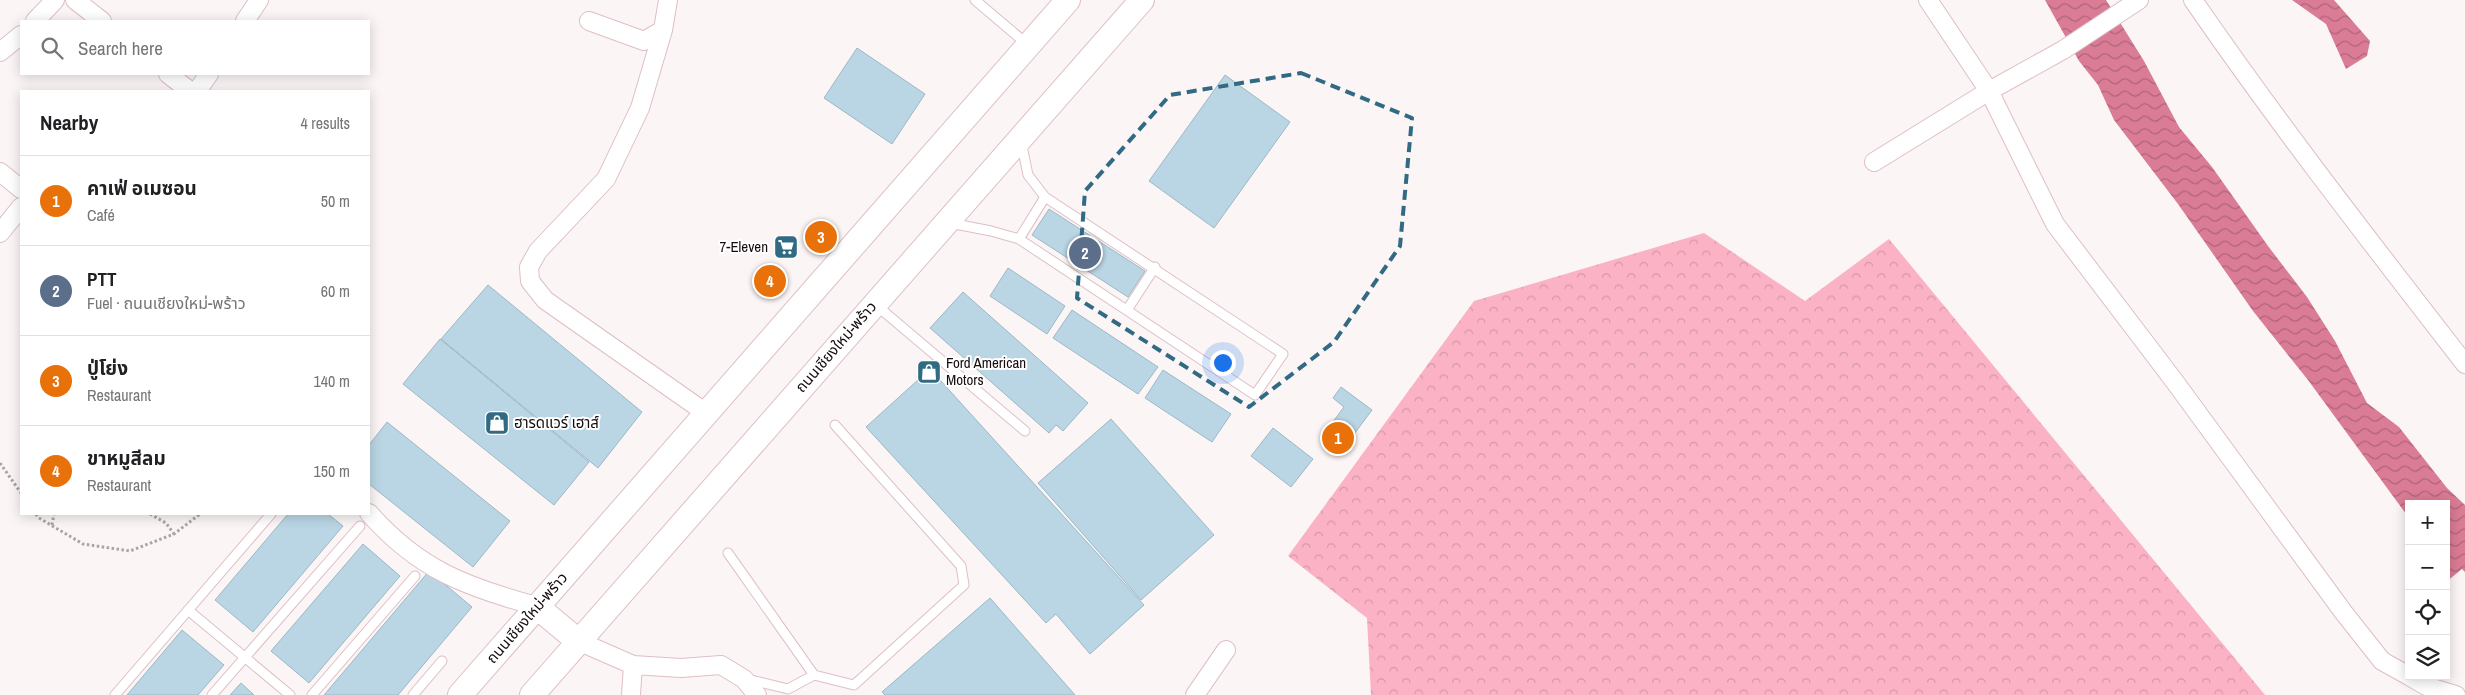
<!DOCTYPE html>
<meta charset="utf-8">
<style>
:root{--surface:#fff;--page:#f6f6f6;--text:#202124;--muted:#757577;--line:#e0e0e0;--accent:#7c3aed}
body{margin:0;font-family:"Archivo Narrow","Noto Sans Thai",sans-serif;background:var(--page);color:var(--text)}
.controls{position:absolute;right:15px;bottom:15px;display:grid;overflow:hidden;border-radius:0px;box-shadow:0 2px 12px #0003}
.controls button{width:45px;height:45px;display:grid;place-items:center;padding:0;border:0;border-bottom:1px solid var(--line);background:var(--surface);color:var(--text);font:25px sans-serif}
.you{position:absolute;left:1222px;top:362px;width:18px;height:18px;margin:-12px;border:4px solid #fff;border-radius:50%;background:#1a73e8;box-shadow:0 0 0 8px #1a73e833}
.badge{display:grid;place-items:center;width:32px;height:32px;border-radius:50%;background:var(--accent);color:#fff;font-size:16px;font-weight:700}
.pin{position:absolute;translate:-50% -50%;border:2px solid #fff;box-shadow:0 1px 5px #0006}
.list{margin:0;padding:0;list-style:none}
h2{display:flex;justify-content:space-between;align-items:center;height:65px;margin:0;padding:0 20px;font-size:21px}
h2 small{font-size:16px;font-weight:400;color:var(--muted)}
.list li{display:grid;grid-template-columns:32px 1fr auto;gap:15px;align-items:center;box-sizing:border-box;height:90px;padding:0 20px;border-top:1px solid var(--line)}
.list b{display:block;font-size:19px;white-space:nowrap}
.list p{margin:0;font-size:16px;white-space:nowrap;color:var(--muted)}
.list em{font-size:16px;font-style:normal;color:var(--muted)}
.icon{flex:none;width:28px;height:28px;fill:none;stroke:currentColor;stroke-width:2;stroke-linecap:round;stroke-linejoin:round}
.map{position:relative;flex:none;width:2465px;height:695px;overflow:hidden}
.search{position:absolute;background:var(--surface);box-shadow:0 2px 12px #0003;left:20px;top:20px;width:350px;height:55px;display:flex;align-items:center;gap:12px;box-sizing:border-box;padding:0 18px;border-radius:0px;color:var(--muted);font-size:19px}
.panel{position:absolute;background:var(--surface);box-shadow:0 2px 12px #0003;left:20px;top:90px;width:350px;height:425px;border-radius:0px}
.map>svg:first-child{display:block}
</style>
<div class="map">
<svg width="2465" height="695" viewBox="0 0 2465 695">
<defs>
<pattern id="forest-crowns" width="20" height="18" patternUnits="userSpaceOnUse" patternTransform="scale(1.25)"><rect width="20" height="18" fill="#fab2c4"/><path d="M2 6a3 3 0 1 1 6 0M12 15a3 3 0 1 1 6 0" fill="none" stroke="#d698a7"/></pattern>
<pattern id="water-waves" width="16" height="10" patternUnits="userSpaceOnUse" patternTransform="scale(1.25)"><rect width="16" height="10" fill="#da7c95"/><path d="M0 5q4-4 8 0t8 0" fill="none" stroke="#b06478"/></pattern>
</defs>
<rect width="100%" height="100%" fill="#fbf5f6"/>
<path fill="url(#forest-crowns)" d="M1704 233 1805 301 1889 239 2265 695H1371L1367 618 1288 556 1474 301Z"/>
<path fill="url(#water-waves)" d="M2045 0H2106L2144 61 2179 127 2212 167 2268 246 2307 297 2335 341 2367 403 2399 427 2447 488 2465 505V572L2462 569 2446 582V504H2409V518L2308 380 2253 311 2178 204 2114 120 2098 85 2079 61Z
M2292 0H2334L2370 41 2367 56 2346 69 2326 24Z"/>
<path fill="#bad5e4" stroke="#9cb8c5" d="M857 48 925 94 892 144 824 98Z
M1225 75 1290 122 1214 228 1149 181Z
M1049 209 1145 271 1128 297 1032 235Z
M1008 268 1065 306 1047 334 990 296Z
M488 285 642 412 598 468 441 339Z
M963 292 1088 403 1063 431 1056 425 1049 433 930 328Z
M1072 310 1158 367 1138 394 1053 338Z
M440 339 589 462 554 505 403 384Z
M930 369 1144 605 1090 654 1056 614 1046 623 866 427Z
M1163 370 1231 414 1212 442 1145 398Z
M1341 387 1372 410 1340 453 1321 438 1344 407 1333 398Z
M1111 419 1214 535 1141 600 1038 483Z
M387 422 510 521 473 567 369 484V445Z
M1273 428 1313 459 1291 487 1251 456Z
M288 514H328L343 526 253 632 215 600Z
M363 544 400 576 309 683 271 651Z
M429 571 472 607 398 695H324Z
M990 598 1075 695H885L882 692Z
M182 630 224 665 198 695H127Z
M241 683 254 695H230Z"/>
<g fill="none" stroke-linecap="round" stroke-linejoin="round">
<defs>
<path id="service" d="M975 0 1028 45
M950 223 991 231 1019 239 1255 395 1283 354 1045 197 1028 175 1021 141
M1019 239 1045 197
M876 305 1025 431
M1127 310 1155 267
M728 553 814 675
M188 610 290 695
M747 679 788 689 814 675 854 685 964 585 961 566 835 425
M115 695 271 514
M212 695 360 526
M312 695 415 576
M413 695 442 661"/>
<path id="minor" d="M75 0 102 21
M1928 0 1989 91 2055 224 2175 382 2344 613 2382 661 2409 676
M2193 0C2279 125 2372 244 2465 364
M35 21 55 0
M245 21 259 0
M589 21 644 41 663 30 668 0
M663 30 640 108 606 179 538 251 529 267 530 281 545 300 706 413
M0 52 21 35
M168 74 190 91
M197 91 209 74
M1874 162 1989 91 2063 50 2139 0
M0 172 21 189
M0 233 21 207
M369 513C418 569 466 587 536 606
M578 641 633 665 681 668 721 665 744 679 757 695
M2409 676 2426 686 2456 695
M631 695 633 665
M1195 695 1226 650"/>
<path id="secondary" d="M536 606 578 641
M460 695 1068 0
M532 695 1142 0"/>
</defs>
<use href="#service" stroke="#debfc6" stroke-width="11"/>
<use href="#minor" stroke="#debfc6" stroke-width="20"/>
<use href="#secondary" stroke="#debfc6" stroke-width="26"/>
<path stroke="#aba4a5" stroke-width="3" stroke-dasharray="2.5 2.5" stroke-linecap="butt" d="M0 463 21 493
M36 514 39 518 83 544 130 551 174 534 200 514
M150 514 166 523 174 534
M52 525 54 514"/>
<use href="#service" stroke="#fff" stroke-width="9"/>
<use href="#minor" stroke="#fff" stroke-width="18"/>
<use href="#secondary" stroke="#fff" stroke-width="24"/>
</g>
<path fill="none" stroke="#316a83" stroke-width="4" stroke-dasharray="10 6" stroke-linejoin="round" d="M1301 73 1412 118 1400 246 1334 342 1249 407 1077 298 1085 191 1170 95Z"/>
<defs>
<symbol id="supermarket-square" viewBox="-11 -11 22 22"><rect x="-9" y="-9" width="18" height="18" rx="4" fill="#316a83" stroke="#fff"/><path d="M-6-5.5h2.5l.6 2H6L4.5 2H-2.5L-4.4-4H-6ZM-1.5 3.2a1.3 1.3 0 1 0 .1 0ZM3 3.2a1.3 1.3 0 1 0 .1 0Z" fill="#fff"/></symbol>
<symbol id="shop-square" viewBox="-11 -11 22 22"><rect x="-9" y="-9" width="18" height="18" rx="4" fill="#316a83" stroke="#fff"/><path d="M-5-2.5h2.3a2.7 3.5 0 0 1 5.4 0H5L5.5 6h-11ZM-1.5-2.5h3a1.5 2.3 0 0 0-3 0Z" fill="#fff"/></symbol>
</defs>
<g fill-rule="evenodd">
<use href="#supermarket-square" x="772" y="233" width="28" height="28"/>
<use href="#shop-square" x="915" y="358" width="28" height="28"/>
<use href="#shop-square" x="483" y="409" width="28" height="28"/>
</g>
<g text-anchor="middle" stroke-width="4" stroke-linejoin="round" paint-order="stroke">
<g font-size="15" fill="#160c0e" stroke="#fff" text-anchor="start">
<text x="768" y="252" text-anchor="end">7-Eleven</text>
<text x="946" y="368">Ford American<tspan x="946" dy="17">Motors</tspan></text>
<text x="514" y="428">ฮารดแวร์ เฮาส์</text>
</g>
<g font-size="15" fill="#160c0e" stroke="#fff">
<text transform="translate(836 347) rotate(-49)" y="5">ถนนเชียงใหม่-พร้าว</text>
<text transform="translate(527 618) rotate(-49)" y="5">ถนนเชียงใหม่-พร้าว</text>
</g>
</g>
</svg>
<div class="controls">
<button>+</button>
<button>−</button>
<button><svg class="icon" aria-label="locate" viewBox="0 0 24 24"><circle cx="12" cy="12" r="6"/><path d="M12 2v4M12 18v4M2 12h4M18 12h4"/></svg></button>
<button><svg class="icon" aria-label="layers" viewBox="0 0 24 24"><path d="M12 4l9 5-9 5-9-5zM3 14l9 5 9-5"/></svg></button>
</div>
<div class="you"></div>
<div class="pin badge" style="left:1338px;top:438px;background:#e8710a">1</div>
<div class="pin badge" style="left:1085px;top:253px;background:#5c6f8a">2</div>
<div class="pin badge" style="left:821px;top:237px;background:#e8710a">3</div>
<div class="pin badge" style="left:770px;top:281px;background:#e8710a">4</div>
<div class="search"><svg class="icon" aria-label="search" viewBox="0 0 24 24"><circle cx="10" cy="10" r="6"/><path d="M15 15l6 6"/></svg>Search here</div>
<section class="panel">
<h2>Nearby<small>4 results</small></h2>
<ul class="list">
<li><span class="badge" style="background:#e8710a">1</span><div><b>คาเฟ่ อเมซอน</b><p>Café</p></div><em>50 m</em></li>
<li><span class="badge" style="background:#5c6f8a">2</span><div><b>PTT</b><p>Fuel · ถนนเชียงใหม่-พร้าว</p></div><em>60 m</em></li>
<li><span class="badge" style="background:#e8710a">3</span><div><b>ปู่โย่ง</b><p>Restaurant</p></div><em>140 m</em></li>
<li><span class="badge" style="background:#e8710a">4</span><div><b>ขาหมูสีลม</b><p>Restaurant</p></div><em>150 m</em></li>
</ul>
</section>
</div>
